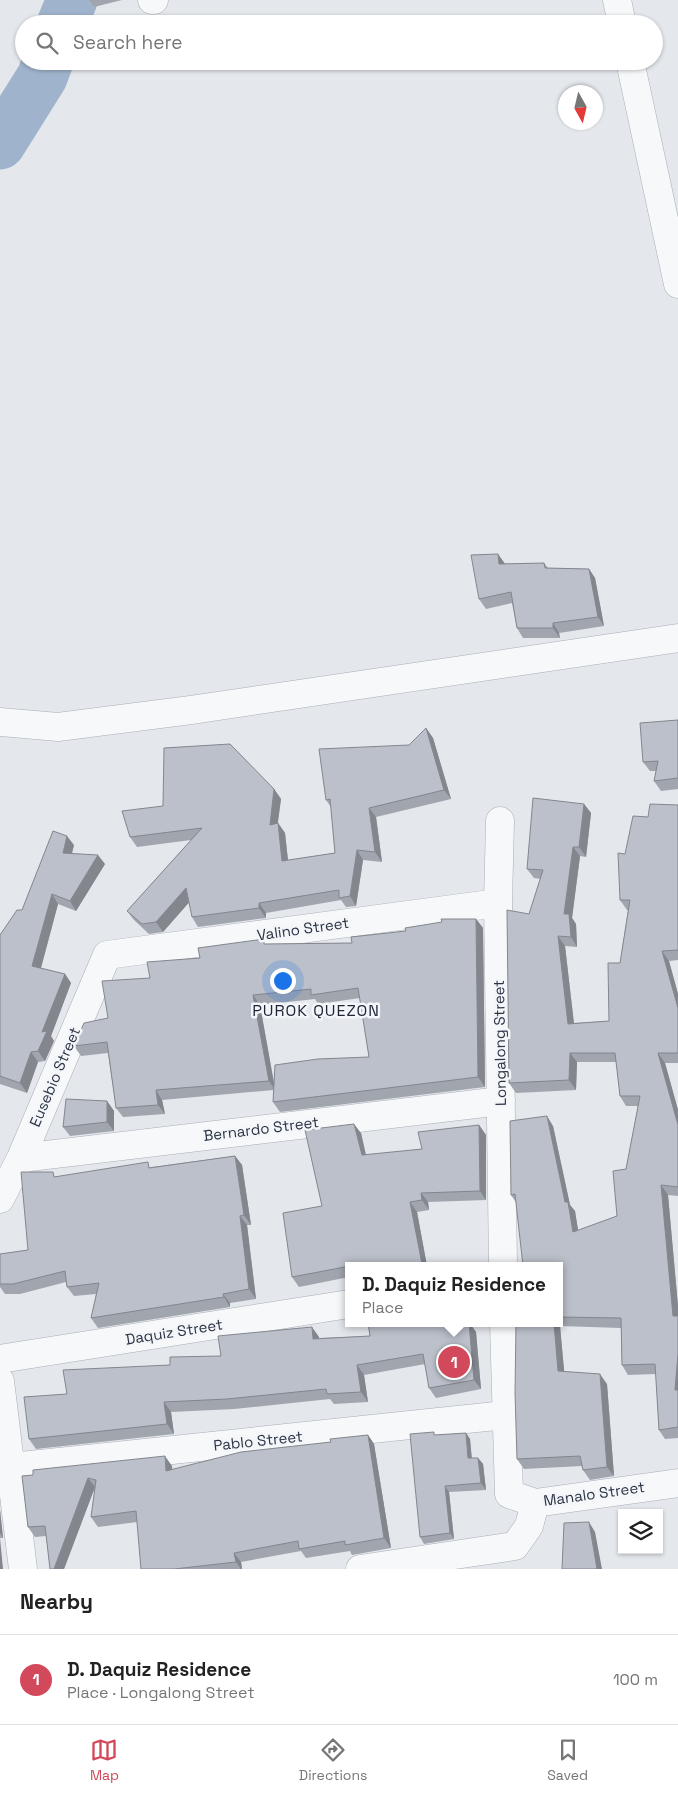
<!DOCTYPE html>
<meta charset="utf-8">
<style>
:root{--surface:#fff;--page:#f2f2f2;--text:#222;--muted:#767676;--line:#e0e0e0;--accent:#d1495b}
body{margin:0;font-family:"Space Grotesk",sans-serif;background:var(--page);color:var(--text)}
.controls{position:absolute;right:15px;bottom:15px;display:grid;overflow:hidden;border-radius:0px;box-shadow:0 1px 4px #0004}
.controls button{width:45px;height:45px;display:grid;place-items:center;padding:0;border:0;border-bottom:1px solid var(--line);background:var(--surface);color:var(--text);font:25px sans-serif}
.compass{position:absolute;left:558px;top:85px;width:45px;height:45px;border-radius:50%;background:var(--surface);box-shadow:0 1px 4px #0004;rotate:172deg}
.you{position:absolute;left:282px;top:980px;width:18px;height:18px;margin:-12px;border:4px solid #fff;border-radius:50%;background:#1a73e8;box-shadow:0 0 0 8px #1a73e833}
.badge{display:grid;place-items:center;width:32px;height:32px;border-radius:50%;background:var(--accent);color:#fff;font-size:16px;font-weight:700}
.pin{position:absolute;translate:-50% -50%;border:2px solid #fff;box-shadow:0 1px 5px #0006}
.popup{position:absolute;left:345px;top:1262px;width:218px;height:65px;box-sizing:border-box;display:grid;place-content:center;border-radius:0px;background:var(--surface);filter:drop-shadow(0 1px 4px #0005);font-size:16px;white-space:nowrap;color:var(--muted)}
.popup b{font-size:19px;color:var(--text)}
.popup::after{content:'';position:absolute;left:50%;top:100%;margin-left:-10px;border:10px solid transparent;border-top-color:var(--surface)}
.list{margin:0;padding:0;list-style:none}
h2{display:flex;justify-content:space-between;align-items:center;height:65px;margin:0;padding:0 20px;font-size:21px}
h2 small{font-size:16px;font-weight:400;color:var(--muted)}
.list li{display:grid;grid-template-columns:32px 1fr auto;gap:15px;align-items:center;box-sizing:border-box;height:90px;padding:0 20px;border-top:1px solid var(--line)}
.list b{display:block;font-size:19px;white-space:nowrap}
.list p{margin:0;font-size:16px;white-space:nowrap;color:var(--muted)}
.list em{font-size:16px;font-style:normal;color:var(--muted)}
.icon{flex:none;width:28px;height:28px;fill:none;stroke:currentColor;stroke-width:2;stroke-linecap:round;stroke-linejoin:round}
.map{position:relative;flex:none;width:678px;height:1569px;overflow:hidden}
.search{position:absolute;background:var(--surface);box-shadow:0 1px 4px #0004;left:15px;right:15px;top:15px;height:55px;display:flex;align-items:center;gap:12px;box-sizing:border-box;padding:0 18px;border-radius:28px;color:var(--muted);font-size:19px}
.sheet{height:155px;background:var(--surface)}
nav{display:flex;justify-content:space-around;align-items:center;box-sizing:border-box;height:70px;border-top:1px solid var(--line);background:var(--surface);font-size:14px;color:var(--muted)}
nav a{display:grid;justify-items:center;gap:2px}
nav .on{color:var(--accent)}
.map>svg:first-child{display:block}
</style>
<div class="map">
<svg width="678" height="1569" viewBox="0 0 678 1569">
<rect width="100%" height="100%" fill="#e4e7ec"/>
<g fill="none" stroke-linecap="round" stroke-linejoin="round">
<path stroke="#9fb4cc" stroke-width="51" d="M62 24 72 0
M0 144 42 77 48 61"/>
<defs>
<path id="minor" d="M152 0H154
M617 0 622 24
M630 61 678 284
M0 722 58 727 191 710 678 638
M500 821 498 903 503 1266
M21 1158 501 1101
M0 1199 21 1158 107 955 498 903
M504 1323 509 1494 535 1503
M0 1359 349 1304
M0 1381 23 1569
M11 1467 505 1415
M360 1569 515 1546 529 1526 535 1503 678 1483"/>
</defs>
<use href="#minor" stroke="#a9aeb7" stroke-width="29"/>
<use href="#minor" stroke="#f7f8fa" stroke-width="28"/>
</g>
<path fill="#a1a5ae" fill-rule="evenodd" d="M89 0H122L94 7Z
M498 554 505 564 544 563 548 568 589 569 595 578 604 626 559 633 560 638H523L517 628 512 603 486 609 479 599Z
M678 720V789L661 791 654 781 656 771H650L643 762Z
M426 728 433 738 451 799 376 817 382 862 363 860 356 906 346 907 341 900 266 913V918L198 927 192 917 189 902 163 932 149 934 134 920 127 911 191 840 137 847 130 837 163 806 274 789 281 799 278 823 285 833 288 860 335 853 331 807 326 800 409 745Z
M584 804 591 813 586 857 580 856 572 918 576 924 577 947 565 946 574 1023 609 1021 620 963 628 910H627L620 900 625 854 648 817 678 805V960L669 961 678 994V1063H665L678 1110V1196L668 1195 678 1306V1438L665 1439 659 1430 656 1374 628 1375 622 1365 621 1328 560 1326 564 1371 607 1384 614 1476 590 1480 583 1470 582 1466 524 1469 517 1459 516 1323H559V1266L511 1195 553 1126 570 1205 575 1211 578 1231 617 1216 638 1106H626L620 1096 616 1062H577L576 1090 516 1093 509 1083 529 914 541 879 534 878 527 869Z
M74 845 72 854 105 864 76 911 58 904 41 968 65 974 71 983 51 1036 54 1041 45 1061 38 1062 27 1093 0 1084V935L22 910Z
M476 919 483 928 485 1087 280 1112 273 1102 274 1090 162 1100 165 1114 123 1117 116 1108 108 1053 81 1056 74 1046 108 1018 150 978 200 958 267 944 352 943 406 931ZM360 998 369 1057 274 1082 260 1005 315 999 318 1004Z
M107 1101 114 1111V1131L70 1136 63 1127Z
M479 1125 486 1135V1200L428 1202 429 1210 417 1212 427 1266H349V1277L299 1287 292 1277 322 1206 361 1133 366 1155 422 1149Z
M235 1156 242 1165 251 1225H247L256 1299 230 1303V1307L98 1328 91 1318 96 1294 74 1296 67 1287 66 1282 20 1294H5L0 1287V1254L28 1250 56 1177 152 1167Z
M368 1323H470L476 1332 481 1389 436 1398 429 1388 425 1364 364 1375 368 1402 334 1404 330 1399 234 1409 171 1412 174 1434 36 1449 29 1439 67 1394 170 1365 221 1356 319 1337V1338L370 1336Z
M466 1433 470 1439 472 1458H478L483 1464 486 1490 449 1492 454 1539 424 1544 420 1537 436 1435Z
M368 1435 374 1444 391 1548 352 1555 350 1551 306 1558 301 1551 241 1562 242 1569H141L137 1522 98 1527 91 1517 95 1487 64 1569H50L46 1536 35 1537 28 1527 22 1476 172 1466V1470L331 1442Z
M0 1510 3 1538H0V1569Z"/>
<path fill="#83868d" d="M498 554 505 564 506 574 499 564Z
M589 569 595 578 604 626 598 617Z
M553 623 559 633 560 638 553 628Z
M426 728 433 738 451 799 444 790Z
M274 789 281 799 276 834 270 825Z
M584 804 591 813 586 857 579 847Z
M369 808 376 817 382 862 375 852Z
M278 823 285 833 289 870 282 861Z
M67 836 74 845 69 863 63 853Z
M573 847 580 856 572 918 576 924 577 947 571 937 564 914Z
M357 850 363 860 356 906 350 896Z
M98 855 105 864 76 911 70 901Z
M186 888 193 898 163 932 156 922Z
M52 894 58 904 39 975 32 966Z
M259 903 266 913V918L259 908Z
M476 919 483 928 485 1087 478 1077Z
M558 936 565 946 575 1033 568 1024Z
M662 951 669 961 678 994V1009Z
M65 974 71 983 51 1036 54 1041 45 1061 38 1051 42 1032Z
M253 995 260 1005 275 1090 269 1081Z
M31 1052 38 1062 27 1093 20 1083Z
M570 1053 577 1062 576 1090 569 1080Z
M658 1053 665 1063 678 1110V1125Z
M156 1090 162 1100 165 1114 158 1105Z
M107 1101 114 1111V1131L107 1122Z
M547 1116 553 1126 570 1205 575 1211 580 1242 573 1232 565 1202Z
M354 1124 361 1133 368 1165 362 1155Z
M479 1125 486 1135V1200L480 1191Z
M235 1156 242 1165 251 1225 244 1215Z
M661 1185 668 1195 678 1306V1323L673 1316Z
M421 1193 428 1202 429 1210 422 1200Z
M410 1202 417 1212 427 1266H423L422 1264Z
M240 1216 247 1225 256 1299 249 1289Z
M223 1294 230 1303V1307L224 1297Z
M469 1323 476 1332 481 1389 474 1380Z
M554 1323H558L560 1326 565 1380 558 1371Z
M312 1327 319 1337 320 1348 313 1339Z
M678 1353V1394L675 1390Z
M357 1365 364 1375 368 1402 361 1392Z
M600 1374 607 1384 614 1476 607 1467Z
M164 1402 171 1412 174 1434 167 1424Z
M466 1433 470 1439 472 1464 468 1458Z
M368 1435 374 1444 391 1548 384 1538Z
M165 1456 172 1466 173 1481 166 1471Z
M478 1458 483 1464 486 1490 481 1483Z
M88 1478 95 1487 64 1569H54Z
M445 1486 449 1492 454 1539 450 1533Z
M0 1510 3 1538 0 1533Z
M589 1522 595 1532 602 1569H597Z
M0 1538 3 1569H0Z
M234 1553 241 1562 242 1569H241L236 1562Z"/>
<path fill="#bbc0ca" stroke="#83868d" d="M498 554 499 564 544 563 545 568 589 569 598 617 553 623V628H517L511 592 479 599 471 555Z
M678 720V778L654 781 658 761 643 762 640 723Z
M426 728 444 790 369 808 375 852 357 850 350 896 339 898V890L259 903V908L192 917 186 888 156 922 142 924 127 911 202 828 130 837 122 811 163 806 164 748 230 744 274 789 270 825 278 823 282 861 335 853 330 799 326 800 319 749 409 745Z
M533 798 584 804 579 847H573L564 914H569L571 937 558 936 568 1024 609 1021 608 963H620L630 900H620L618 853 625 854 633 816 648 817 650 804 678 805V950L662 951 678 1008V1053H658L678 1125V1187L661 1185 673 1316H678V1353L675 1390H678V1427L659 1430 655 1364 622 1365 621 1318 559 1317V1266H523L515 1194 511 1195 510 1121 547 1116 565 1202H568L573 1232 617 1216 613 1171 626 1169 640 1096H620L615 1053H570L569 1080 509 1083 507 910 529 914 543 870 527 869Z
M53 831 67 836 63 853 98 855 70 901 52 894 32 966 65 974 42 1032 47 1031 38 1051 31 1052 20 1083 0 1076V935L17 910H22Z
M441 919H476L478 1077 273 1102 275 1065 318 1059 369 1057 358 988 311 995V989L253 995 269 1081 156 1090 158 1105 116 1108 107 1042 74 1046 84 1023 108 1018 102 981 150 978 147 962 200 958 198 948 264 939V944L352 943 351 937 406 931 405 928 442 922Z
M66 1099 107 1101V1122L63 1127Z
M354 1124 362 1155 422 1149 418 1132 479 1125 480 1191 421 1193 422 1200 410 1202 422 1264 400 1266H350L292 1277 283 1213 322 1206 305 1130Z
M235 1156 244 1215 240 1216 249 1289 223 1294 224 1297 91 1318 99 1283 67 1287 65 1271 13 1284H0V1254L28 1250 21 1172H53L54 1177 148 1162 149 1168Z
M368 1323H469L474 1380 429 1388 423 1354 357 1365 361 1392 327 1394 326 1389 227 1399 164 1402 167 1424 29 1439 24 1397 67 1394 63 1370 170 1365V1357L221 1356 218 1336 312 1327 313 1339 370 1336Z
M516 1323H554L558 1371 600 1374 607 1467 583 1470 580 1456 517 1459 515 1393Z
M434 1432V1435L466 1433 468 1458H478L481 1483 445 1486 450 1533 420 1537 410 1434Z
M368 1435 384 1538 345 1545V1541L299 1549 298 1541 234 1553 236 1562 174 1569H141L136 1511 91 1517 96 1480 88 1478 54 1569H50L45 1526 28 1527 22 1476 33 1475V1470L165 1456 166 1471 241 1452 331 1442 330 1439Z
M589 1522 597 1569H562L564 1523Z"/>
<g text-anchor="middle" stroke-width="5" stroke-linejoin="round" paint-order="stroke">
<g font-size="15" fill="#2b3445" stroke="#f4f6f9">
<text transform="translate(303 929) rotate(-8)" y="5">Valino Street</text>
<text transform="translate(500 1043) rotate(-91)" y="5">Longalong Street</text>
<text transform="translate(55 1077) rotate(-67)" y="5">Eusebio Street</text>
<text transform="translate(261 1129) rotate(-7)" y="5">Bernardo Street</text>
<text transform="translate(174 1332) rotate(-9)" y="5">Daquiz Street</text>
<text transform="translate(258 1441) rotate(-6)" y="5">Pablo Street</text>
<text transform="translate(594 1494) rotate(-8)" y="5">Manalo Street</text>
</g>
<g font-size="16" letter-spacing="1" fill="#1d2536" stroke="#f4f6f9">
<text x="316" y="1016">PUROK QUEZON</text>
</g>
</g>
</svg>
<div class="controls">
<button><svg class="icon" aria-label="layers" viewBox="0 0 24 24"><path d="M12 4l9 5-9 5-9-5zM3 14l9 5 9-5"/></svg></button>
</div>
<svg class="compass" viewBox="-18 -18 36 36"><path d="M0-13l5 13h-10z" fill="#e53935"/><path d="M0 13l5-13h-10z" fill="#767676"/></svg>
<div class="you"></div>
<div class="pin badge" style="left:454px;top:1362px">1</div>
<div class="popup"><b>D. Daquiz Residence</b>Place</div>
<div class="search"><svg class="icon" aria-label="search" viewBox="0 0 24 24"><circle cx="10" cy="10" r="6"/><path d="M15 15l6 6"/></svg>Search here</div>
</div>
<section class="sheet">
<h2>Nearby<small></small></h2>
<ul class="list">
<li><span class="badge">1</span><div><b>D. Daquiz Residence</b><p>Place · Longalong Street</p></div><em>100 m</em></li>
</ul>
</section>
<nav>
<a class="on"><svg class="icon" aria-label="map" viewBox="0 0 24 24"><path d="M3 6l6-2 6 2 6-2v14l-6 2-6-2-6 2zM9 4v14M15 6v14"/></svg>Map</a>
<a><svg class="icon" aria-label="directions" viewBox="0 0 24 24"><path d="M12 3l9 9-9 9-9-9zM9 14v-3h6M13 9l2 2-2 2"/></svg>Directions</a>
<a><svg class="icon" aria-label="saved" viewBox="0 0 24 24"><path d="M7 4h10v16l-5-4-5 4z"/></svg>Saved</a>
</nav>
